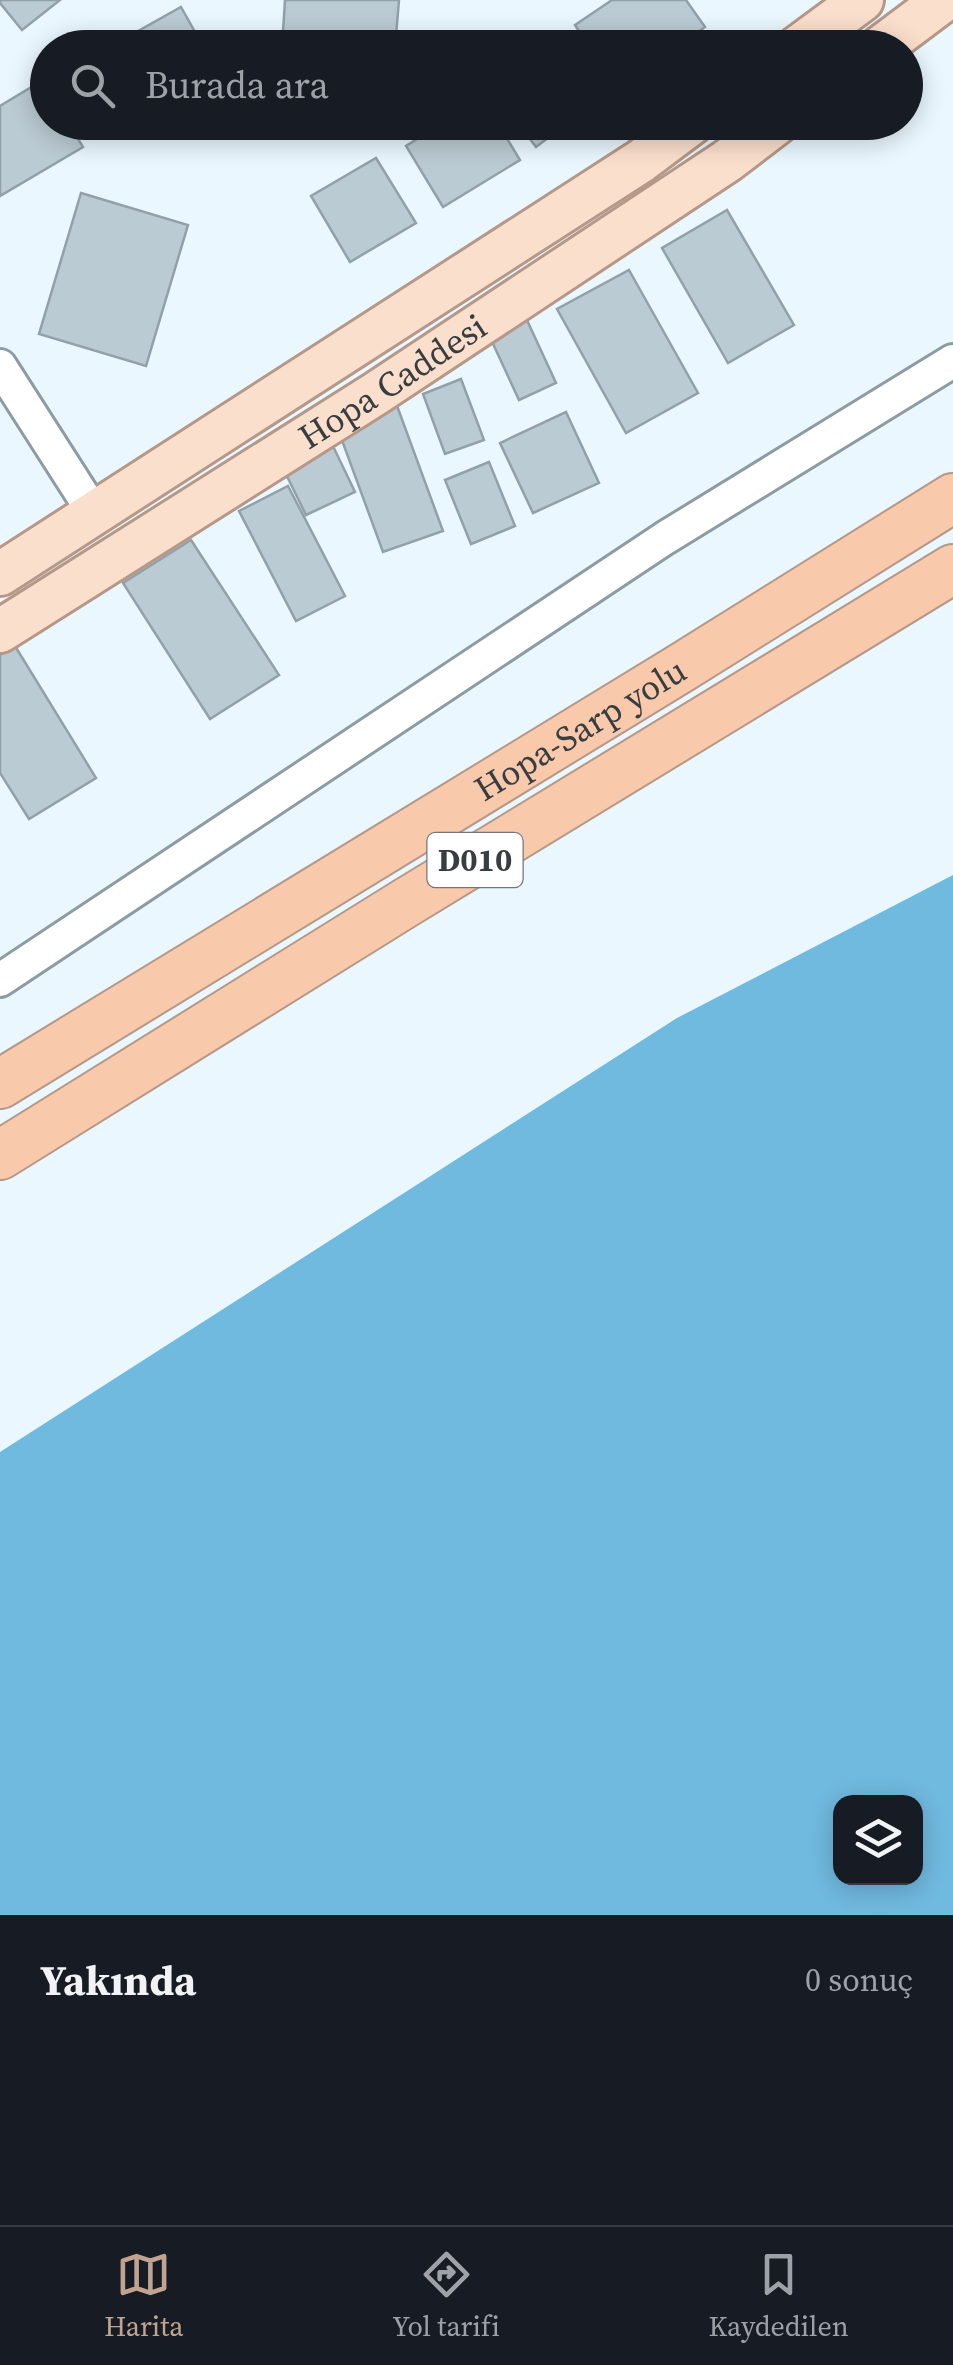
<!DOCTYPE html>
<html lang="tr">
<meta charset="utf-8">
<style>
:root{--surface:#171b24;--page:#20242c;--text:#f1f3f6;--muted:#9ea1a6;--line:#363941;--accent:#c1a490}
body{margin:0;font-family:"Source Serif 4",serif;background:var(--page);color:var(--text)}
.controls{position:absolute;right:30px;bottom:30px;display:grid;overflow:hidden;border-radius:20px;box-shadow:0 5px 25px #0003}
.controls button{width:90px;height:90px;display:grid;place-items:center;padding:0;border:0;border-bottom:2px solid var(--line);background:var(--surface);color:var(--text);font:50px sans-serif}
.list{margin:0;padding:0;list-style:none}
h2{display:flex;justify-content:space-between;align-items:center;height:130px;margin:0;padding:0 40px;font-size:42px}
h2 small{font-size:32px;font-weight:400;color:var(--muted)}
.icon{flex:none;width:55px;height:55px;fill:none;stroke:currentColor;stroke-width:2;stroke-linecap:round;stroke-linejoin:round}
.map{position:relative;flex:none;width:953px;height:1915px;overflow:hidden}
.search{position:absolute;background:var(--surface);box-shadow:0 5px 25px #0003;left:30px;right:30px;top:30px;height:110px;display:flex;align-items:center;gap:25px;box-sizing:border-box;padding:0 35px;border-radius:55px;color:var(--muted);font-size:38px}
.sheet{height:310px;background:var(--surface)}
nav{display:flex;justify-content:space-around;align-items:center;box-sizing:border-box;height:140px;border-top:2px solid var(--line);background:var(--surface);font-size:28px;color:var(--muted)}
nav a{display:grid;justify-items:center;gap:5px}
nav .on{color:var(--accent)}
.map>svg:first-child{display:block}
</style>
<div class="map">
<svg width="953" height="1915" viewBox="0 0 953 1915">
<rect width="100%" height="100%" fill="#eaf7fe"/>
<path fill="#70b9df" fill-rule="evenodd" d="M953 875V1915H0V1452L677 1018ZM840 1802H916V1878H840Z"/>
<path fill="#bbcbd3" stroke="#92a1a9" stroke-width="2.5" d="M0 0H60L22 30 0 3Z
M285 0H399L395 48H282Z
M612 0H686L705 27 675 48H590L575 25Z
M181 7 204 48H108Z
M43 80 48 88V122H68L83 147 0 196V106Z
M444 122H497L520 160 443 207 406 146Z
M517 122H569L536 147Z
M376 158 416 223 350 262 311 196Z
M81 193 188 225 146 366 39 334Z
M727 210 794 325 728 363 662 248Z
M629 270 698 393 626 433 557 309Z
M526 318 556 383 519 400 489 335Z
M461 379 484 440 445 454 423 394Z
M396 403 443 531 383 552 336 424Z
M566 412 599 483 533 513 500 443Z
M331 442 355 492 306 515 282 466Z
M489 462 515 526 471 544 445 480Z
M288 486 345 596 296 621 239 511Z
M191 540 279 675 210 719 123 583Z
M15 646 96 778 29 819 0 773V655Z"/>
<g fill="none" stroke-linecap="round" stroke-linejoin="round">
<defs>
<path id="minor" d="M0 366 94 513
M0 980 665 538 953 361"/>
<g id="major">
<path d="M797 48 862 0"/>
<path d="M880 48 944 0"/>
<path d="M0 574 641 161 693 122"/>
<path id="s1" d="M0 631 375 394 727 161 778 122"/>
</g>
<g id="highway">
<path id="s2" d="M0 1084 681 668 953 498"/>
<path d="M0 1155 407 902 953 569"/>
</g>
</defs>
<use href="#minor" stroke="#8d9ca4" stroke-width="38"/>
<use href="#major" stroke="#b59887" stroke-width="48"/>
<use href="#highway" stroke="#b59887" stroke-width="52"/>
<use href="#minor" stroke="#fff" stroke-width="32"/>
<use href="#major" stroke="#fbdfcd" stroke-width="42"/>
<use href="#highway" stroke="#f9c9ac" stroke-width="48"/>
</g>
<g text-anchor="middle" stroke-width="9" stroke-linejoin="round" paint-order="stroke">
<rect fill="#fff" stroke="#73777a" stroke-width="2.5" x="427.5" y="833" width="95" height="54" rx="8"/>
<g font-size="32" font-weight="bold" fill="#373d41">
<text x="475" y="871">D010</text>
</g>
<g font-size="35" fill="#373d41" stroke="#fff">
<text dy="12" stroke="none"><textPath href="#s1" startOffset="465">Hopa Caddesi</textPath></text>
<text dy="12" stroke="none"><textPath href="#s2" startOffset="680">Hopa-Sarp yolu</textPath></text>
</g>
</g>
</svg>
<div class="controls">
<button><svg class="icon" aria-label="layers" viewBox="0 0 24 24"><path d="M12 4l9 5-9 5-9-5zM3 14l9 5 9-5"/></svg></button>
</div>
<div class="search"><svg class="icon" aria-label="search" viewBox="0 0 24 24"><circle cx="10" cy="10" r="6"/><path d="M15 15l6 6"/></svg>Burada ara</div>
</div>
<section class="sheet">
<h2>Yakında<small>0 sonuç</small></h2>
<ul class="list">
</ul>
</section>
<nav>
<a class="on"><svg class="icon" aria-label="map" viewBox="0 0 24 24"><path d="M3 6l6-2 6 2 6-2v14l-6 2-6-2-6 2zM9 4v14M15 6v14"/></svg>Harita</a>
<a><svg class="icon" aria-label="directions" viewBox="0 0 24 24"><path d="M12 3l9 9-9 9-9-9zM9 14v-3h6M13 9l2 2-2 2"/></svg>Yol tarifi</a>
<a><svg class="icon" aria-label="saved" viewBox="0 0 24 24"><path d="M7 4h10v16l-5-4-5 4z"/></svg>Kaydedilen</a>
</nav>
